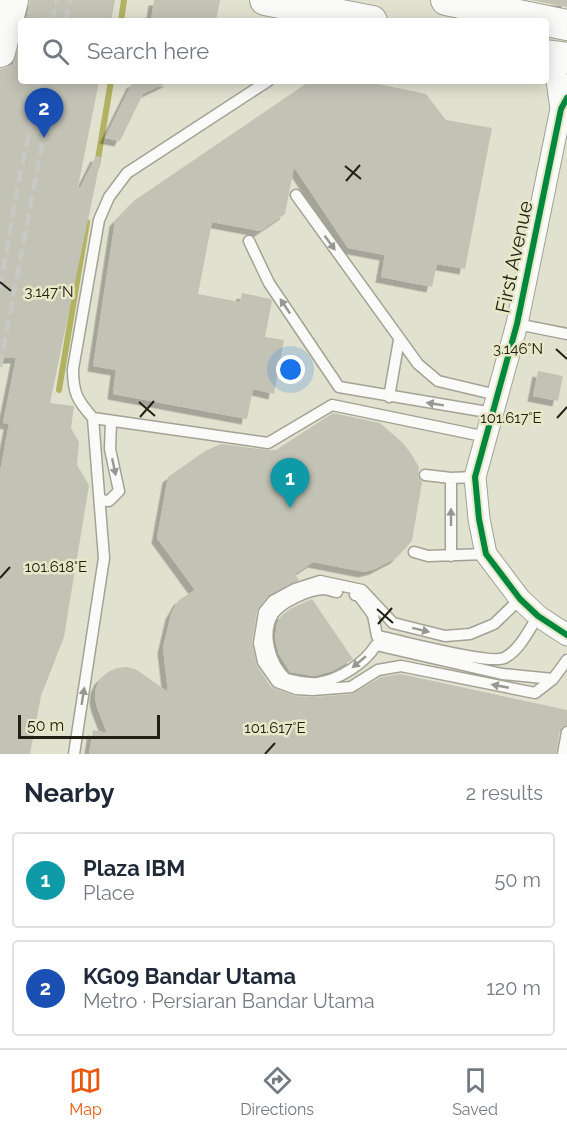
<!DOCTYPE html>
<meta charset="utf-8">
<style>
:root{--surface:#fff;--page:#f6f6f7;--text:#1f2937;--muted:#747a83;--line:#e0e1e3;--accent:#ea580c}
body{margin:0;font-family:Raleway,sans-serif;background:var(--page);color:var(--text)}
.scale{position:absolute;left:18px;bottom:15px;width:142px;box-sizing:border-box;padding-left:6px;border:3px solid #202015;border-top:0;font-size:16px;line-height:21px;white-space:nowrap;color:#202015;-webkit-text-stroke:4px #e7e8c8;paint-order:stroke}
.you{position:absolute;left:291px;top:370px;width:21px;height:21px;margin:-15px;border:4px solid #fff;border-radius:50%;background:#1a73e8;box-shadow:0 0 0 9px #1a73e833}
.badge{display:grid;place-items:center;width:39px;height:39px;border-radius:50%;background:var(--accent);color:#fff;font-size:20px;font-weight:700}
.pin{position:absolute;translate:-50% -50px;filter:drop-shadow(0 2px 3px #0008)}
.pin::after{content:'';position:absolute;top:32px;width:21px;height:18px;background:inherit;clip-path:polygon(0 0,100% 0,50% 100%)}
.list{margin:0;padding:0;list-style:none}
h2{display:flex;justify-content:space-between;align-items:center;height:78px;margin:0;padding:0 24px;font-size:26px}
h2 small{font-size:20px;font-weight:400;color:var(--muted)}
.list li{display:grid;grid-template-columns:39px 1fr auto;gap:18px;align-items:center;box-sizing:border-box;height:96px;margin:0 12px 12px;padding:0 12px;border:2px solid var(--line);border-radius:6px}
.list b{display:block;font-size:22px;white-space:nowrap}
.list p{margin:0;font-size:20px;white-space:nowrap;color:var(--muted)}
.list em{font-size:20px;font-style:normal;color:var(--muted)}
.icon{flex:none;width:33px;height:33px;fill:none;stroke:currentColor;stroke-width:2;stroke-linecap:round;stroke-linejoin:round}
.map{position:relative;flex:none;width:567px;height:754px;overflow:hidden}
.search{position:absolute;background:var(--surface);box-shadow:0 3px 15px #0003;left:18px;right:18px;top:18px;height:66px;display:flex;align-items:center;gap:15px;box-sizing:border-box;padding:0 21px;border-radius:6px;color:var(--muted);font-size:22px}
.sheet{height:294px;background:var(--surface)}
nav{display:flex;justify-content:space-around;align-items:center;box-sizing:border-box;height:84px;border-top:2px solid var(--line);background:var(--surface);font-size:16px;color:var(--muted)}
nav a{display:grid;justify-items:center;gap:3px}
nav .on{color:var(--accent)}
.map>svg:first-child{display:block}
</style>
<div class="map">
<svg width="567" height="754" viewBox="0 0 567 754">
<defs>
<filter id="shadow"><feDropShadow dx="-5.5" dy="5.5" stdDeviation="0" flood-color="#0004"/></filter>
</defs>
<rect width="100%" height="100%" fill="#e0e1cf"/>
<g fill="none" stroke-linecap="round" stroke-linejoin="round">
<path stroke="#b2b263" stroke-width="6" d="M121 21 124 0
M97 165 111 81
M59 390 87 222"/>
</g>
<path fill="#c2c3b5" filter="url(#shadow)" d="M30 0H115L111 21H26Z
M154 0H220L216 21H151Z
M531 0H567V7Z
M21 39V81H99L78 187 80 188 96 156 101 157 50 403 74 406 71 428 79 442 77 465 89 485 64 637 41 696 30 754H0V472L9 424 3 423 16 358H0V69L5 68 13 64Z
M136 81H170L143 94 120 141 105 138 132 83Z
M310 81H364L426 94 446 120 492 128 465 269 437 264 432 287 381 277 385 255 348 248 294 167 285 214 260 231 212 222 198 294 240 302 242 293 271 299 272 301 265 337 284 340 274 394 253 389 247 419 113 394 116 370 93 366 115 221 135 200Z
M538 371 563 376 558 401 533 396Z
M333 413 380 423 403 443 412 455 419 467 418 477 422 482 412 541 396 558 375 569 364 572 313 562 295 574 299 580 269 595 257 611 252 642 257 666 271 687 295 696 313 697 352 694 381 677 401 674 567 710V725L562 727 560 730 556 754H89L93 730 107 733 97 707 95 698 96 688 100 679 108 672 117 668 127 667 137 670 168 692 163 648 171 614 179 600 195 590 157 538 168 477 205 451 221 444 267 450H276Z
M312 599 353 659 332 671 314 676 290 672 279 654 275 639 277 624 282 615 292 608Z"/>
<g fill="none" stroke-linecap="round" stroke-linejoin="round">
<defs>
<path id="lane" d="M296 195 418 364 438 381 497 395
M249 241 269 283 339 387 493 413
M517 324 567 334
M389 397 399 340
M93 418 268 443 332 405 487 437
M425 475 451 478 475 477
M451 478V556
M100 500 109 501 119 491 110 449 111 421
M414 552 428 556 486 554
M337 592C332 591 327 589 323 589 308 590 281 602 273 614 261 634 270 664 286 679 296 681 308 684 318 683 340 679 364 664 376 645L502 674 553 679
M355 595 359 596 373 615 377 636C399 640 489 665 504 658 519 651 529 630 538 616
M520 599 494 624 470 634 445 636 393 623 362 590 320 581 295 589 273 601 264 612 259 643 263 662 277 682 296 689 313 690 351 687 378 670 401 666 535 693 553 679 567 660
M74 754 104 558 93 418C77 400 73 393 73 369L99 220 109 197 127 173 268 81
M563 754 567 732"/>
<path id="street" d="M548 55 555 66 561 109
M567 98 561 109 517 324 475 477 479 519 486 554 520 599 538 616 567 635"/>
<path id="secondary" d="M265 0 372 21
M446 0 567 25
M0 52 13 0
M546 55 567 58"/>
</defs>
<use href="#lane" stroke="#a2a395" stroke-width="13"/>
<use href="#street" stroke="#a2a395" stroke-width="23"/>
<use href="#secondary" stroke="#a2a395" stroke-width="32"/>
<use href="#lane" stroke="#fafaf8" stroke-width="10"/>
<use href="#street" stroke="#fafaf8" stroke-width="21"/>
<use href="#secondary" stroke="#fafaf8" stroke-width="30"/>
<path stroke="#c8c8c4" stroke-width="4.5" stroke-dasharray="12 6" stroke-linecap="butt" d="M52 21 57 0
M66 21 70 0
M0 288 19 179 40 81
M0 367 54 81"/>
<defs>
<path id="cycleway" d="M567 98 561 109 517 324 475 477 479 519 486 554 520 599 538 616 567 635"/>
</defs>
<use href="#cycleway" stroke="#e7e8c8" stroke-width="10"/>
<use href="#cycleway" stroke="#00873e" stroke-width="6"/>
</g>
<defs><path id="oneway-solid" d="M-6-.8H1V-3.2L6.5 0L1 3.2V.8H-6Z" transform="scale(1.5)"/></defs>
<g fill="#989892">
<use href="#oneway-solid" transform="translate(330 243) rotate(54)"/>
<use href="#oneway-solid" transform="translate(285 306) rotate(-124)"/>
<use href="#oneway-solid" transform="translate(435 404) rotate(-171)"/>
<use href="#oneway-solid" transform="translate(114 467) rotate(78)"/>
<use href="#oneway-solid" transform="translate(451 517) rotate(-90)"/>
<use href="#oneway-solid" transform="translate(421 630) rotate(14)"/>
<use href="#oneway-solid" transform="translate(359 662) rotate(140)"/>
<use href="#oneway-solid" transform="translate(500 686) rotate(-169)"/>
<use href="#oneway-solid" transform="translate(83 696) rotate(-81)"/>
</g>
<path fill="none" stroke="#202015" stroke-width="2" d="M345 166 361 179M346 181 360 165M0 282 11 291M556 349 567 359M139 402 155 416M140 417 154 401M557 418 567 407M0 578 10 567M377 609 393 623M378 624 392 608M265 754 275 743"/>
<g text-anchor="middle" stroke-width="5" stroke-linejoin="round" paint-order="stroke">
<g font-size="20" fill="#202015" stroke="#e7e8c8">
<text transform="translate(514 257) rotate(-78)" y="7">First Avenue</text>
</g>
</g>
<g font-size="15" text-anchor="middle" fill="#202015" stroke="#e7e8c8" stroke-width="5" stroke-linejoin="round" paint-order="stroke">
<text x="49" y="297">3.147°N</text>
<text x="518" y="354">3.146°N</text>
<text x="511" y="423">101.617°E</text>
<text x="56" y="572">101.618°E</text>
<text x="275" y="733">101.617°E</text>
</g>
</svg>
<div class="scale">50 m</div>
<div class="you"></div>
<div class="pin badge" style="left:290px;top:508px;background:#0f9aa8">1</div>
<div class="pin badge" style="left:44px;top:138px;background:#1a4fb4">2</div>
<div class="search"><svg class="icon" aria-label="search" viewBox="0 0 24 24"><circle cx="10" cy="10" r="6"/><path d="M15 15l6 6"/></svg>Search here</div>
</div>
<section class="sheet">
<h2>Nearby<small>2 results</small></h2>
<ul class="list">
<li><span class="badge" style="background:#0f9aa8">1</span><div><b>Plaza IBM</b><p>Place</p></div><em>50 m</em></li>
<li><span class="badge" style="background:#1a4fb4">2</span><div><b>KG09 Bandar Utama</b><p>Metro · Persiaran Bandar Utama</p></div><em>120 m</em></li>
</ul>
</section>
<nav>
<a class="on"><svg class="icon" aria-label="map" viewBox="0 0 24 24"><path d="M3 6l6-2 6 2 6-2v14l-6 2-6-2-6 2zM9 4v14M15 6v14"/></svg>Map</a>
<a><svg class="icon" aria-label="directions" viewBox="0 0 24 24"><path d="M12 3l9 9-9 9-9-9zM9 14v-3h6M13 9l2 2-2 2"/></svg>Directions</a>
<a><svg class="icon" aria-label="saved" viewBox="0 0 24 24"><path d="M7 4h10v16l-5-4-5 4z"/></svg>Saved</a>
</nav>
